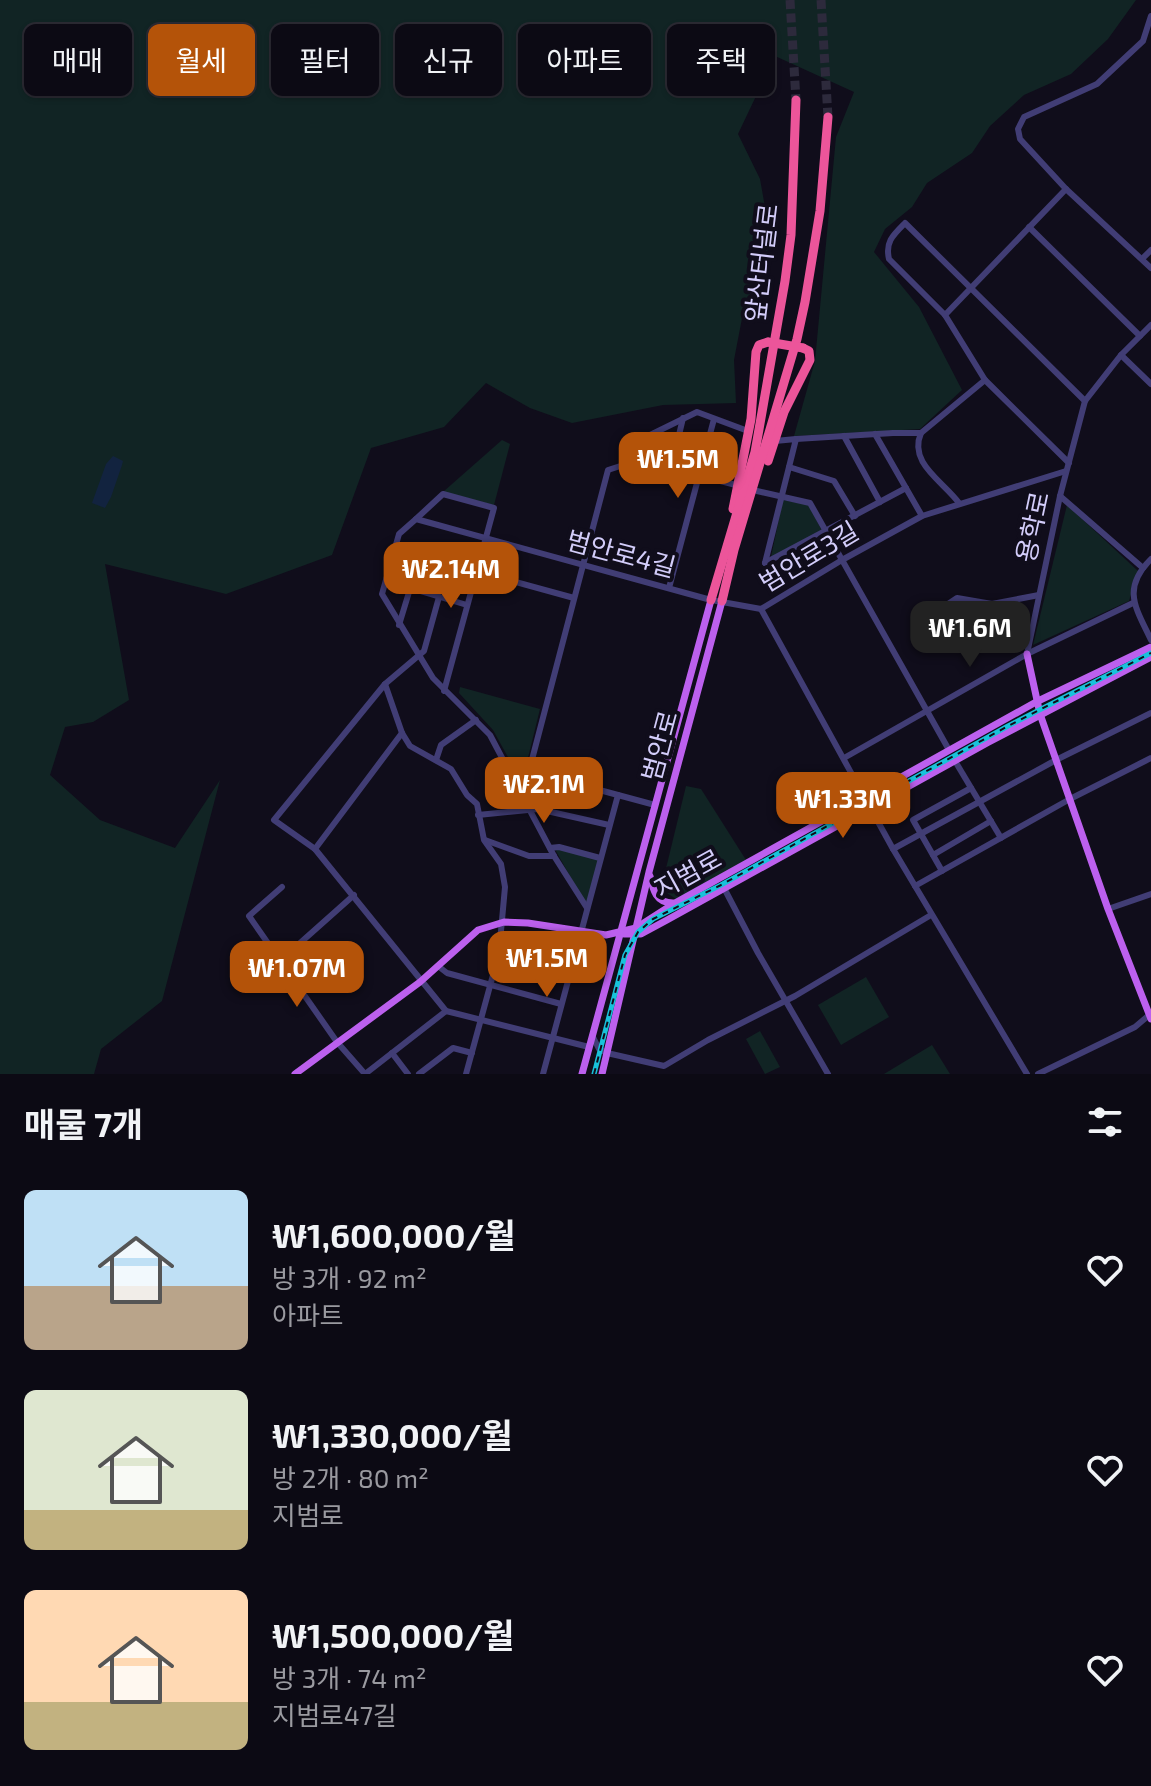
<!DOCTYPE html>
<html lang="ko">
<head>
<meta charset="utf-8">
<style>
	:root { --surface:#0c0a14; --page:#1a1822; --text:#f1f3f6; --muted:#9a9aa0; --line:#2c2b34; --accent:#b45309 }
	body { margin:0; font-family:"Exo 2","Noto Sans KR",sans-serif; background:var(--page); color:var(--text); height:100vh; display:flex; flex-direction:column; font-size:30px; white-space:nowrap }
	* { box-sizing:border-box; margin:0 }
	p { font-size:26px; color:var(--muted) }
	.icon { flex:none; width:44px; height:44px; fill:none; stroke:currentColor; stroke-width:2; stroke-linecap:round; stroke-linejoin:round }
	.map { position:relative; height:1074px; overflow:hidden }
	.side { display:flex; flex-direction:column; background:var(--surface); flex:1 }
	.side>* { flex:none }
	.hud { position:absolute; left:24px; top:24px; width:1104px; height:72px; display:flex; gap:16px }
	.price { position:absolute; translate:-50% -68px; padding:0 18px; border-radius:16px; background:var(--accent); color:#fff; font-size:26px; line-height:52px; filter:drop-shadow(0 2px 4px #0008) }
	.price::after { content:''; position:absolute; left:50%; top:48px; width:24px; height:18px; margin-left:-12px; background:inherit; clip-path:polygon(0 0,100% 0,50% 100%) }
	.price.current { background:#222; color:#fff }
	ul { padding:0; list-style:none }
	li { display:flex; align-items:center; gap:24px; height:200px; padding:0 24px }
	li span { display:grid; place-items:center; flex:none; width:224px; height:160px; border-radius:12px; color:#555 }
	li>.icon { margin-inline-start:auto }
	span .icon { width:96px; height:96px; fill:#fffc; stroke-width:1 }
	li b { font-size:34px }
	h2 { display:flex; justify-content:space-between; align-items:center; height:96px; padding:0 24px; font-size:34px }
	.chip { padding:0 28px; border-radius:12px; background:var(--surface); box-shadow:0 2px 6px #0004,0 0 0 2px var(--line); font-size:28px; line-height:72px }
	.chip.current { background:var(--accent); color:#fff }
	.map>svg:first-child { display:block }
	.green { fill:#112424 }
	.water { fill:#12233f }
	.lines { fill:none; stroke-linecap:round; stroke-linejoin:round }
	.highway-tunnel { stroke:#2d2a3c; stroke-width:9; stroke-dasharray:9 4.5; stroke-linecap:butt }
	.minor { stroke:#413d75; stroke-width:6 }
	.major { stroke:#bc60ee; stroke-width:7 }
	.highway { stroke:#ec559a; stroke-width:9 }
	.rail-casing { stroke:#18c2da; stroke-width:5 }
	.rail { stroke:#100d1b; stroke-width:2; stroke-dasharray:6; stroke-linecap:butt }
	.highway-bridge { stroke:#ec559a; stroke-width:9 }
	.labels { text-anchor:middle; stroke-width:8; stroke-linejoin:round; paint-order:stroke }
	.street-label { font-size:26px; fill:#d3cdfa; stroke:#100d1b }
</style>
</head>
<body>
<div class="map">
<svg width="1151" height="1074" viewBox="0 0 1151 1074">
	<rect width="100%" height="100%" fill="#100d1b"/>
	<g class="green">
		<polygon points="0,0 1136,0 1108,39 1071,74 1024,95 990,126 972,153 927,183 912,207 885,229 874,252 919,307 962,390 920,429 794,436 815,361 836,137 854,92 775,56 738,134 760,179 771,241 743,313 734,360 736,403 663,405 572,423 530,408 486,383 444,427 371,448 332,555 226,594 105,564 129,700 93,722 65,727 50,775 100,820 175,848 220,780 162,1001 101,1049 94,1074 0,1074"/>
		<polygon points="502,440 510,444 494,505 443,492"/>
		<polygon points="783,500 809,505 822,531 771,557"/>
		<polygon points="1067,505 1138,571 1129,601 1033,645"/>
		<polygon points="460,687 540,709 526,766 517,767 509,759 493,730 459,693"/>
		<polygon points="686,786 701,789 746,860 676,899 661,889"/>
		<polygon points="558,848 599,859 586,905 556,851"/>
		<polygon points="866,977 889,1017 841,1045 818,1005"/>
		<polygon points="760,1031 780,1067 765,1074 746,1039"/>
		<polygon points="932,1045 950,1074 884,1074"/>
	</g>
	<polygon class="water" points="113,456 123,461 122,465 111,497 105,508 92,503 106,464"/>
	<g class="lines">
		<g class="highway-tunnel">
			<polyline points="790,0 796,100"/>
			<polyline points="821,0 828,117"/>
		</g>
		<g class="minor">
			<polyline points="1151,16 1143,41 1097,84 1024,117 1018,129 1020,139 1066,189 1151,268"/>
			<polyline points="1029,227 1140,336"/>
			<polyline points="1142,259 1151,250"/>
			<polyline points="945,315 1066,189"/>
			<polyline points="1121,355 1151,384"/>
			<path d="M921,433C908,463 943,481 959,503"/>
			<polyline points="875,434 922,516"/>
			<polyline points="844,436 880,502"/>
			<polyline points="796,439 893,433 921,433 985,380"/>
			<polyline points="639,460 644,438 697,412 748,431"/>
			<path d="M1069,463L985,380L945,315L889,259C885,242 893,235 905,223L1085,401"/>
			<polyline points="789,467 834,481 855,516"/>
			<polyline points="671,469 683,418"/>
			<polyline points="757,491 810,503 949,750"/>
			<polyline points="1060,496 1143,568"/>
			<polyline points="416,519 443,494 494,508 444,691"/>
			<polyline points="395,549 574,598"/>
			<path d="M1151,559C1121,589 1136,608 1151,640"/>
			<polyline points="765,563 906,488"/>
			<polyline points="765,563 796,439 775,441"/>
			<polyline points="410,588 467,605"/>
			<polyline points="669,588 714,419"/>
			<polyline points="439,597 424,651 385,684 274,820 315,849 446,1011"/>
			<polyline points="761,609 893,849 1027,1074"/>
			<polyline points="921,622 957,598 992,604 1039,595"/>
			<polyline points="399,625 420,556"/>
			<polyline points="1027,654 1060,496 1085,401 1121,355 1151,325"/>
			<polyline points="385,684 402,733 410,746 451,769 467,795 477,804 484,840 501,864 505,887 499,953 466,1074"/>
			<polyline points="844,758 1027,654 1133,603"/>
			<polyline points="436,760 441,745 476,720"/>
			<polyline points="955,761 1001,838"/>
			<polyline points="529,771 608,470 639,460 736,485"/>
			<polyline points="529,771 655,805"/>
			<polyline points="478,815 538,809 609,825"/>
			<polyline points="485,840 529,856 554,856"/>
			<polyline points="550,848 559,847 600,858"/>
			<polyline points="315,849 402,733"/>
			<polyline points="893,849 1056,760 1151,713"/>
			<polyline points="933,855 991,821"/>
			<polyline points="942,871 913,820 971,788"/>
			<polyline points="915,886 1070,799 1151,758"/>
			<polyline points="282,887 249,916 337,1042 365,1074"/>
			<polyline points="724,888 758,953 828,1074"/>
			<polyline points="587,908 554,856 490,735 433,678 382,594 399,534 416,519 711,600 761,609 842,560 922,516 1066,471"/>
			<polyline points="1108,909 1151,894"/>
			<polyline points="499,953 569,973"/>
			<polyline points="281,960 354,895"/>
			<polyline points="438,966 447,973 561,1004"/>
			<polyline points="593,1037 599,1049 607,1053 664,1066 708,1040 795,996 931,915"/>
			<polyline points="392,1053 408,1074"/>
			<polyline points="365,1074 446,1011 589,1047"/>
			<polyline points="419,1074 453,1048 472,1053"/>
			<polyline points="543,1074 618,795"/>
			<polyline points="1038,1074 1135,1027 1148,1016"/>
		</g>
		<g class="major">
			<polyline points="1027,654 1040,714 1108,909 1151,1019"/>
			<path d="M650,876C653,890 656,903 673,903"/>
			<polyline points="624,934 641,934 667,920 987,743 1151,657"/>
			<polyline points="295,1074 420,982 478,930 504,922 528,923 606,935 636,928 675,903 1036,702 1151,647"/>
			<polyline points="582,1074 711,600"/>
			<polyline points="602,1074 649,872 722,601"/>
		</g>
		<g class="highway">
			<polyline points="768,461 784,412 810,360 809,351 803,348"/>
			<polyline points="733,509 751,419 756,352 759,345 768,342"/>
			<polyline points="711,600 755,452 785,281 791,235 796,100"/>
			<polyline points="722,601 734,550 797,339 805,302 820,211 828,117"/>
		</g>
		<g class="rail-casing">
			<polyline id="rail" points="594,1074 625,955 638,932 653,919 721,885 1008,726 1151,653"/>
		</g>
		<use href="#rail" class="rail"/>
		<polyline class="highway-bridge" points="768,342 803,348"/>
	</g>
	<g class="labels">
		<g class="street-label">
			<text transform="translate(762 263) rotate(-83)" y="9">앞산터널로</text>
			<text transform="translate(1033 527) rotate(-78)" y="9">용학로</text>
			<text transform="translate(621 554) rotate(15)" y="9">범안로4길</text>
			<text transform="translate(809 557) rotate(-31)" y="9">범안로3길</text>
			<text transform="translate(660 746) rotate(-75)" y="9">범안로</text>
			<text transform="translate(688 874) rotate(-29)" y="9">지범로</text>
		</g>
	</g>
</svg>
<b class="price" style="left:678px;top:500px">₩1.5M</b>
<b class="price" style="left:451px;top:610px">₩2.14M</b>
<b class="price current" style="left:970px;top:669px">₩1.6M</b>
<b class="price" style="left:544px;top:825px">₩2.1M</b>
<b class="price" style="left:843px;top:840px">₩1.33M</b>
<b class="price" style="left:547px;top:999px">₩1.5M</b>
<b class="price" style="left:297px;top:1009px">₩1.07M</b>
<div class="hud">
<a class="chip">매매</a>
<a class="chip current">월세</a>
<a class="chip">필터</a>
<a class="chip">신규</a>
<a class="chip">아파트</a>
<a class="chip">주택</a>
</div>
</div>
<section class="side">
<h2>매물 7개<svg class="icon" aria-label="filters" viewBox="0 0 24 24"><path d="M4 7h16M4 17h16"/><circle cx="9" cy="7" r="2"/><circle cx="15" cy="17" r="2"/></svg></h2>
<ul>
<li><span style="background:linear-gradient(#bfe0f5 60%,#b9a48a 0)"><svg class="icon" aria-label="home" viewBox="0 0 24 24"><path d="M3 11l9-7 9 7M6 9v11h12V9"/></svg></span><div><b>₩1,600,000/월</b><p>방 3개 · 92 m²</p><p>아파트</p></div><svg class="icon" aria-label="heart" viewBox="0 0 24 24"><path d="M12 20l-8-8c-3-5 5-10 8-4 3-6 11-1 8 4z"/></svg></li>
<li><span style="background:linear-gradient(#dfe7d0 75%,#c2b280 0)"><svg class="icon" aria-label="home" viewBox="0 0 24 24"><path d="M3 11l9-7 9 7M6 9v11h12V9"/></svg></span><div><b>₩1,330,000/월</b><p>방 2개 · 80 m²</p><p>지범로</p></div><svg class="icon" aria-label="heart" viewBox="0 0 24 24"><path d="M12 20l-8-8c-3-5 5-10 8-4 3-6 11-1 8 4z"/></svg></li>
<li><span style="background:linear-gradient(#ffd9b3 70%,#c2b280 0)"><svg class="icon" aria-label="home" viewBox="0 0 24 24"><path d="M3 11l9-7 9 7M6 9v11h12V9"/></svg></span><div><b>₩1,500,000/월</b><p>방 3개 · 74 m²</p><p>지범로47길</p></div><svg class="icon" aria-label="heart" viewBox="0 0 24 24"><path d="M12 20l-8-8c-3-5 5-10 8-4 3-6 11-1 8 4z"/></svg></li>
</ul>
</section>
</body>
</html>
